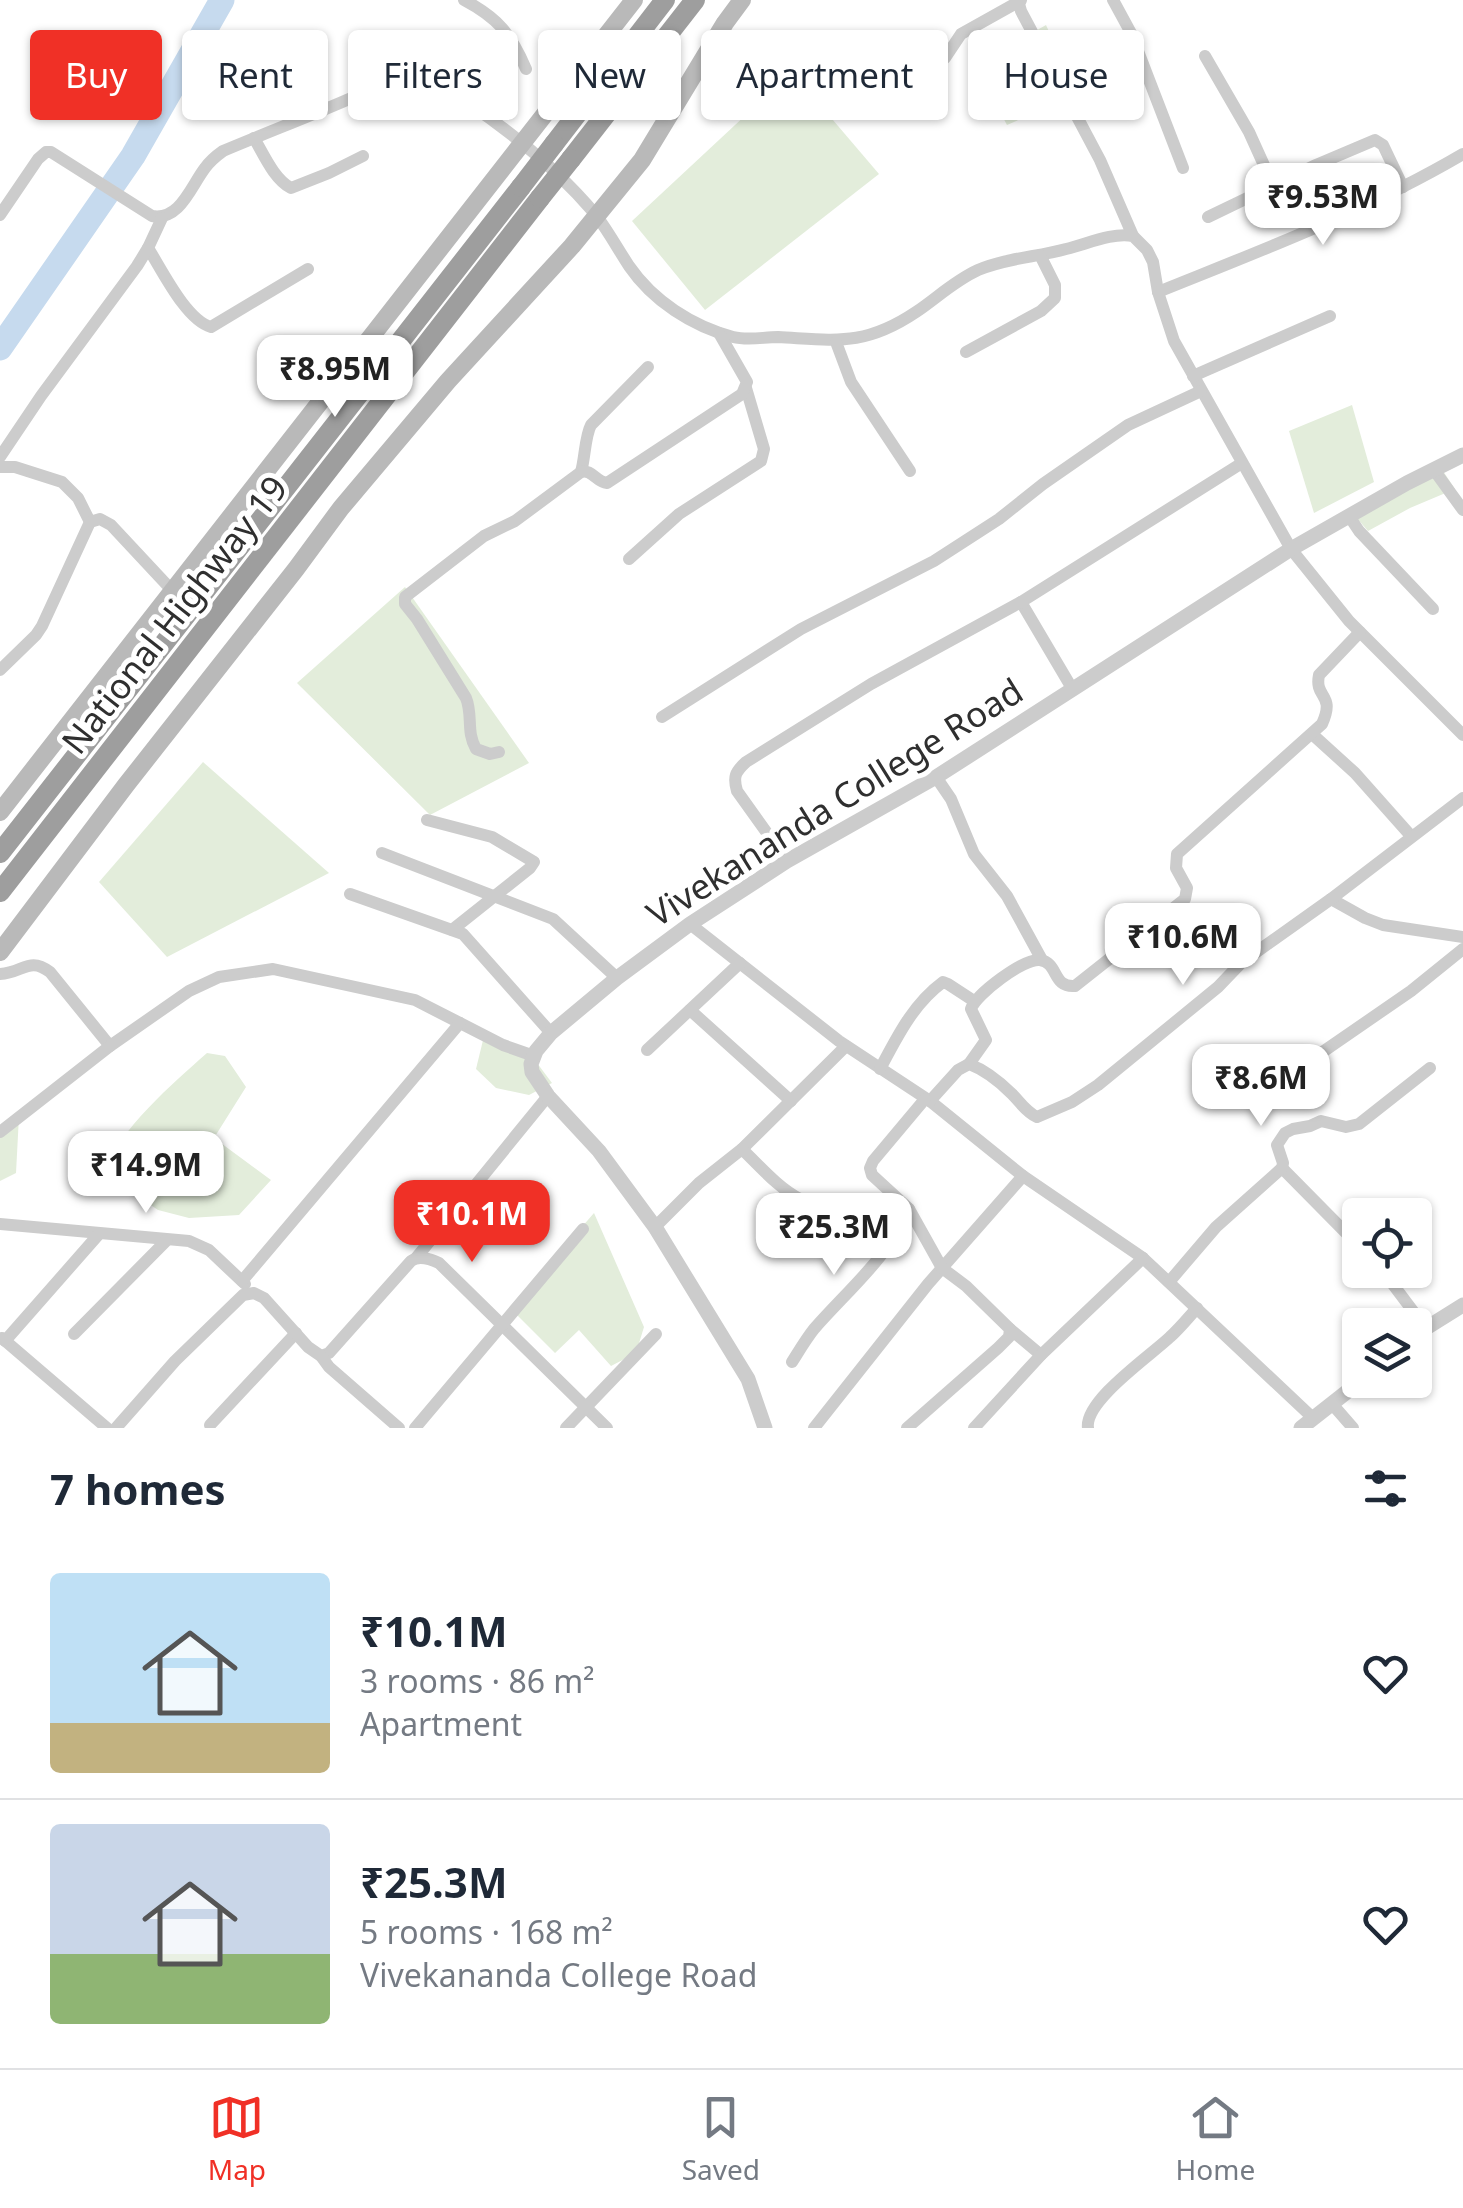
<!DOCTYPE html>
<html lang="en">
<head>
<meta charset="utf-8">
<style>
	:root { --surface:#fff; --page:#f2f2f3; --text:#1f2937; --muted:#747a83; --line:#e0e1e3; --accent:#f03026 }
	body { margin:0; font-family:"Noto Sans",sans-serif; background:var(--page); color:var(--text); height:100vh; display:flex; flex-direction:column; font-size:38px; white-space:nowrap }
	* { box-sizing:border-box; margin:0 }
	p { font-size:32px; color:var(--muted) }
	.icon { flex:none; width:55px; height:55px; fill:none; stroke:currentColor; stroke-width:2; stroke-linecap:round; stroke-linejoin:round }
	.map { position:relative; height:1428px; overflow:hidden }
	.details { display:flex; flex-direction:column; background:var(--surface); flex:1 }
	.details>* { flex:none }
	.top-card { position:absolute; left:30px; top:30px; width:1405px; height:90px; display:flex; gap:20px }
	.tools { position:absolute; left:1342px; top:1198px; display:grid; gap:20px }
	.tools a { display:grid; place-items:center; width:90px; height:90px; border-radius:10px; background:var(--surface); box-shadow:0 2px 8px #0004; font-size:50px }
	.price { position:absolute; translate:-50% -85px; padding:0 22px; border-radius:20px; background:#fff; color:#222; font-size:32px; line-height:65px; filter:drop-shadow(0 2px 5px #0008) }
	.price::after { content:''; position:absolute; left:50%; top:60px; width:30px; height:22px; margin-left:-15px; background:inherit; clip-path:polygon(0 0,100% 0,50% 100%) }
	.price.current { background:var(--accent); color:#fff }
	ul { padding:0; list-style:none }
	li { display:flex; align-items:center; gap:30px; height:250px; padding:0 50px }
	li+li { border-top:2px solid var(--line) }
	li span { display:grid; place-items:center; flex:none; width:280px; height:200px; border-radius:10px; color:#555 }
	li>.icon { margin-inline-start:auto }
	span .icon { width:120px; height:120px; fill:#fffc; stroke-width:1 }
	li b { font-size:42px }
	h2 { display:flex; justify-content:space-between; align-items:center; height:120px; padding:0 50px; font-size:42px }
	.tag { padding:0 35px; border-radius:10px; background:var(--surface); box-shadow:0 2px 8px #0004; font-size:35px; line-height:90px }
	.tag.current { background:var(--accent); color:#fff }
	.tabs { display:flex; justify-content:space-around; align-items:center; height:140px; border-top:2px solid var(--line); background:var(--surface); font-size:28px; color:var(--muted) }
	.tabs a { display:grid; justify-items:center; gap:5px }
	.tabs .current { color:var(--accent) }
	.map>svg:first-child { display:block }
	.green { fill:#e3eddb }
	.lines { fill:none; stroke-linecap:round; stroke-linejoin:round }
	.river { stroke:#c6daee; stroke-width:25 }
	.minor { stroke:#ccc; stroke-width:12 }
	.tertiary { stroke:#ccc; stroke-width:15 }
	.secondary { stroke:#b9b9b9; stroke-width:18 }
	.trunk { stroke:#9e9e9e; stroke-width:20 }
	.trunk-bridge { stroke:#9e9e9e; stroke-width:20 }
	.labels { text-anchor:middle; stroke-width:10; stroke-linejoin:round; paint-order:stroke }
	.street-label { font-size:35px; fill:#2f2f2f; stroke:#fff }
</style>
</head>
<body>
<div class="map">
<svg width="1463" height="1428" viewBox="0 0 1463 1428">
	<rect width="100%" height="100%" fill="#fff"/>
	<g class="green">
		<polygon points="1046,25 1077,94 1007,125 975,65"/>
		<polygon points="792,72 879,174 705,310 632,221"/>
		<polygon points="1352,405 1374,482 1314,513 1289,431"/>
		<polygon points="1443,471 1455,489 1410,508 1368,531 1356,517"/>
		<polygon points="405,587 529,763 430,815 297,683"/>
		<polygon points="203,762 329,873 167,957 99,882"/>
		<polygon points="485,1032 534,1059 552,1083 529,1095 496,1088 476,1069"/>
		<path d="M207,1053L225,1056L246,1087L214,1138L271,1180L239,1215L189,1218L158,1210L103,1172C122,1127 171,1085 207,1053Z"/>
		<polygon points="19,1116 16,1173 0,1181 0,1132"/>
		<polygon points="594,1213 644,1327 636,1353 611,1366 579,1330 555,1353 511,1309"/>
	</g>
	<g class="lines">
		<polyline class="river" points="0,348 133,156 222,0"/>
		<g class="minor">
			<path d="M464,0C498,18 511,34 526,69"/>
			<polyline points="1021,0 1019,4 1021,11 1100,160 1133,236"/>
			<polyline points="1113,0 1131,33 1183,168"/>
			<polyline points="1205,56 1249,132 1273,185"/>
			<polyline points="865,114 906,81 945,58 961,34 1020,1"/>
			<path d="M254,138C264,155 274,179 291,188L329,173L363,156"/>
			<path d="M0,215L38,159L46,152H51L152,216C180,221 191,186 205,168C210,161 216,156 223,151C268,132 313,115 356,96C374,88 392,73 412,73C431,74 450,91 465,101C513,133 559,171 596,215C608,231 618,249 629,266C653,301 692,326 733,337C749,341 763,337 778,337C835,340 864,347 916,312C937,298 954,281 978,270C1006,258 1037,257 1066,249C1087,244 1112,232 1133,236L1147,250L1153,262L1158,292L1174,341L1291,549L1349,621L1463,735"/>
			<polyline points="1208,217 1316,165 1375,140 1383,145 1403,187"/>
			<path d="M148,248C162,270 186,320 211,327L308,269"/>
			<path d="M1158,292C1262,250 1366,211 1463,154"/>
			<polyline points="836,342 851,382 910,471"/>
			<polyline points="966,352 1041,311 1055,298 1055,285 1040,255"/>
			<polyline points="1193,376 1330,316"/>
			<polyline points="0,457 41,396 137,266 148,248 162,218"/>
			<polyline points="0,467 15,467 62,482 78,498 90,522"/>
			<polyline points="1434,470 1463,510"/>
			<path d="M581,472C585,458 585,436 591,425L648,367"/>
			<polyline points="1349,516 1359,531 1433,609"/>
			<polyline points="629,559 679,514 761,461 764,449 746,388"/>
			<polyline points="1021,602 1073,690"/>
			<polyline points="0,670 36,635 42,626 90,522 100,519 111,525 167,585"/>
			<polyline points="662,717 801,629 934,561 999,519 1043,484 1128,425 1201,391"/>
			<polyline points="1312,734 1355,773 1411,836"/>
			<path d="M499,752L490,754L476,749C466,732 473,715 466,698L417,619L405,604V597L484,536L515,521L581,472C592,469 596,482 607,483L742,394L747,382L719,333"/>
			<polyline points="936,777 951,799 974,854 1007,896 1042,960"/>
			<polyline points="427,820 492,837 534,862 530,868 452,930"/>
			<polyline points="382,853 553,919 617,978"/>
			<path d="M787,861L737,791C733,777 735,772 746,762L871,684L1021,602L1242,463"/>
			<polyline points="350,894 463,934 551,1033"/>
			<polyline points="1331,899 1365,918 1383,925 1463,937"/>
			<polyline points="690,924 839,1041 930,1101 1023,1176 1143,1258 1313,1418"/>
			<path d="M0,974C23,973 29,956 50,972L110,1046"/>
			<polyline points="690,1010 791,1101"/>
			<polyline points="647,1050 740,963"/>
			<path d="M969,1064L986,1040L971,1009C976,994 1024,958 1040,960C1059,963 1052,988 1075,986L1185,899L1187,888L1176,868L1177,854L1322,724C1336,693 1314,699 1319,675L1360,632"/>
			<path d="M880,1069C897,1037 913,1004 943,982L948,984L974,1001"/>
			<polyline points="1279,1082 1411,991 1463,949"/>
			<path d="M930,1101L958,1070L969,1064C985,1070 1000,1082 1012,1094C1020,1102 1026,1112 1037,1117L1072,1102L1098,1085L1218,987L1241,963L1331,899L1463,798"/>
			<polyline points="0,1132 110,1046 189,991 219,977 273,969 415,1000 503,1045 534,1056"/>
			<polyline points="742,1149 846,1046"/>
			<polyline points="1282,1168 1360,1247"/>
			<polyline points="0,1224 189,1241 209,1250 245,1284"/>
			<path d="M655,1227L699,1183L742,1149C785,1192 804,1217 868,1205"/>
			<polyline points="416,1258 548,1096"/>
			<polyline points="1382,1270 1425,1327"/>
			<polyline points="242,1281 460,1023"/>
			<polyline points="1169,1282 1216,1227 1282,1168 1283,1163 1277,1145 1285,1133 1293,1129 1310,1126 1321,1121 1346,1127 1359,1124 1430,1068"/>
			<polyline points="1010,1329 1041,1355"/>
			<polyline points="74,1334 167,1240"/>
			<polyline points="2,1338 107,1428"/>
			<polyline points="5,1341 99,1234"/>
			<path d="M321,1356L329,1353L411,1261C419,1255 430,1259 439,1263L607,1428"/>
			<path d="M792,1362C799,1351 806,1339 814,1329C847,1291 889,1257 909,1209"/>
			<polyline points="1333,1405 1353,1428"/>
			<polyline points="210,1425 296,1333"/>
			<polyline points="116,1428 175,1361 243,1295 254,1293 264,1298 308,1347 321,1356 329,1367 399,1428"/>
			<polyline points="415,1428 583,1229"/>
			<polyline points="566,1428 656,1334"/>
			<polyline points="814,1428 928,1284 1023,1176"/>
			<polyline points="907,1428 998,1348 1009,1337 1010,1329 966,1286 942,1268 909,1209 872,1175 870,1168 873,1161 925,1099"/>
			<polyline points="974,1428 1041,1355 1143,1258"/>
			<path d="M1088,1428C1084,1401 1150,1356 1170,1337C1180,1328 1188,1318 1197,1308"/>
		</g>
		<g class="tertiary">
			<polyline points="1415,1335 1463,1305"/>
			<polyline points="765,1428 748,1379 655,1227 599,1151 548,1096 532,1072 531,1064 536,1051 551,1033 617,978 690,924 787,861 936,777 1291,549 1407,483 1463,455"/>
			<polyline points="1301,1428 1362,1380"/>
		</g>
		<g class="secondary">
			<polyline points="0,812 634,0"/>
			<polyline points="0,952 126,785 296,569 341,508 448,381 572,246 642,160 725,23 742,0"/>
		</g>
		<g class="trunk">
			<polyline points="554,144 665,0"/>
			<polyline points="571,159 695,0"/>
			<polyline points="0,853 521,187"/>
			<polyline points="0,892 540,198"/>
		</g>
		<g class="trunk-bridge">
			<polyline points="521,187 554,144"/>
			<polyline points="540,198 571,159"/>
		</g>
	</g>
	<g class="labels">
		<g class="street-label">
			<text transform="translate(175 615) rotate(-52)" y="12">National Highway 19</text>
			<text transform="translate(835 803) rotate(-32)" y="12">Vivekananda College Road</text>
		</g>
	</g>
</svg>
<div class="tools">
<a><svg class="icon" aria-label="locate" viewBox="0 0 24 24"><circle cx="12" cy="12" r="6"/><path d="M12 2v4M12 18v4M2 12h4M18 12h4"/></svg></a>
<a><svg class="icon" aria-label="layers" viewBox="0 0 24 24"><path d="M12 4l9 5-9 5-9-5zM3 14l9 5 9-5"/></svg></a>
</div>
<b class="price" style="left:1323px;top:248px">₹9.53M</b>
<b class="price" style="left:335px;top:420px">₹8.95M</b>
<b class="price" style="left:1183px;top:988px">₹10.6M</b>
<b class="price" style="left:1261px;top:1129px">₹8.6M</b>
<b class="price" style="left:146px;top:1216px">₹14.9M</b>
<b class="price current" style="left:472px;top:1265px">₹10.1M</b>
<b class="price" style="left:834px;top:1278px">₹25.3M</b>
<div class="top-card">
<a class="tag current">Buy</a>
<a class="tag">Rent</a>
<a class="tag">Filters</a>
<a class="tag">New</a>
<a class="tag">Apartment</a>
<a class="tag">House</a>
</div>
</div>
<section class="details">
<h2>7 homes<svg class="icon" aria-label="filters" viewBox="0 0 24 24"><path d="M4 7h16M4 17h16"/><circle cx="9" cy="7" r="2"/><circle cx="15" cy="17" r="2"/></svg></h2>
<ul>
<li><span style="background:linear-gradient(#bfe0f5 75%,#c2b280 0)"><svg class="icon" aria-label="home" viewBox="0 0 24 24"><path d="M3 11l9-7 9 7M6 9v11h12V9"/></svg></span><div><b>₹10.1M</b><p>3 rooms · 86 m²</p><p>Apartment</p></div><svg class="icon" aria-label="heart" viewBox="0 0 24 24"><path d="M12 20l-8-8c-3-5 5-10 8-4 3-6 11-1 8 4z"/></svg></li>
<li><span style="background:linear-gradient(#c9d6e8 65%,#8fb573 0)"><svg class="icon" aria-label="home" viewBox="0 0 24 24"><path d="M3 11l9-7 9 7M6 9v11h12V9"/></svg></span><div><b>₹25.3M</b><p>5 rooms · 168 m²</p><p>Vivekananda College Road</p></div><svg class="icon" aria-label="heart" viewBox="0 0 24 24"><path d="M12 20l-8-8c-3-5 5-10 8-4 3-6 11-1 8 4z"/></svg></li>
</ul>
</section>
<nav class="tabs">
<a class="current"><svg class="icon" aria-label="map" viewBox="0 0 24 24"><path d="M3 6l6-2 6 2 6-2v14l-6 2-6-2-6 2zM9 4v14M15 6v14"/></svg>Map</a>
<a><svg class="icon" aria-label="saved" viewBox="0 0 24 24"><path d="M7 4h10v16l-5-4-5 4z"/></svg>Saved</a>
<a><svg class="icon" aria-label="home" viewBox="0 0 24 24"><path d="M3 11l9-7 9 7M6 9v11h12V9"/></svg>Home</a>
</nav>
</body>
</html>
